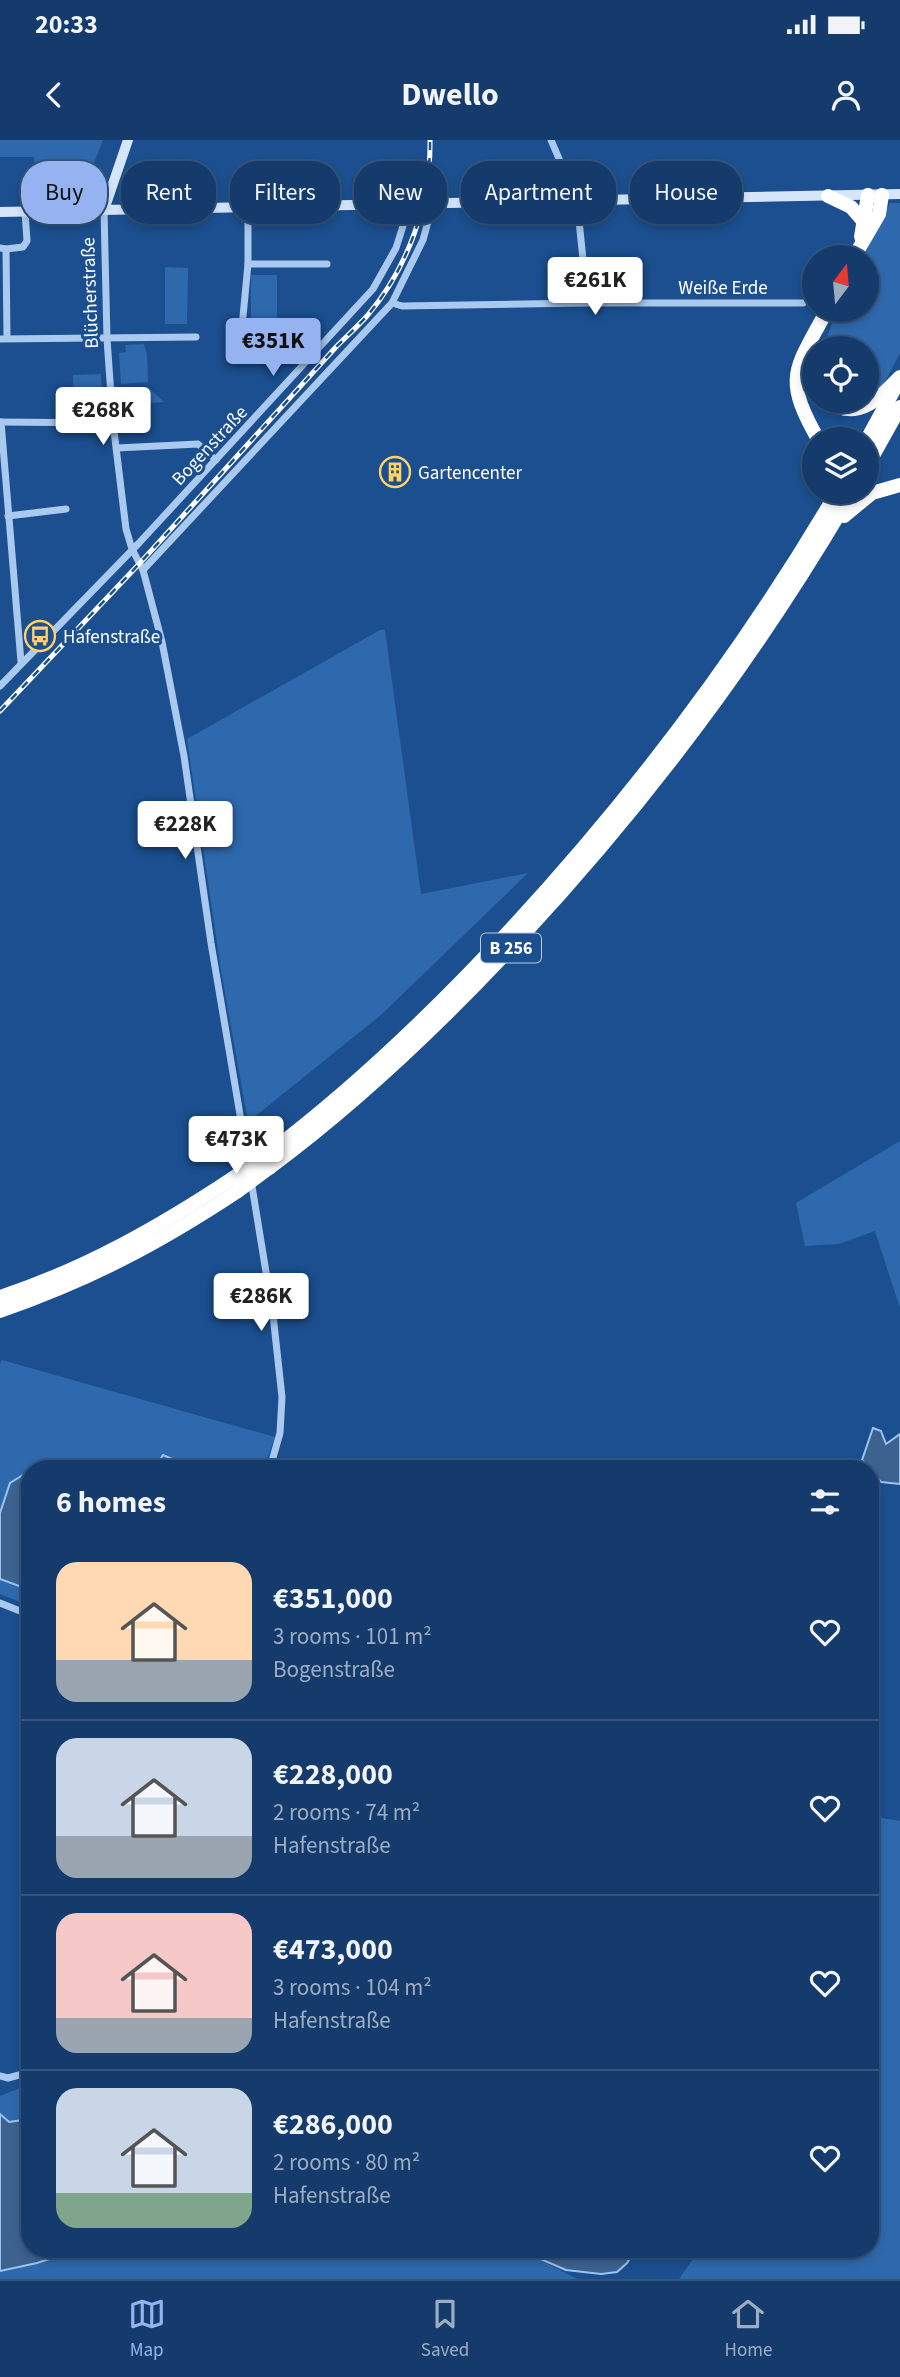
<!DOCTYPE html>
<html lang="en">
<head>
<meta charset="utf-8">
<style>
	:root { --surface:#143b6b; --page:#1d4271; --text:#f1f3f6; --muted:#9dadc1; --line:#33557e; --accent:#95b2f1 }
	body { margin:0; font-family:"Source Sans 3",sans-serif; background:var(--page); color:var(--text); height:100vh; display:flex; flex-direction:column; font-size:26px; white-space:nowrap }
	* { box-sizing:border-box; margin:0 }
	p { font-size:23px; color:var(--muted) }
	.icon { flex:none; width:38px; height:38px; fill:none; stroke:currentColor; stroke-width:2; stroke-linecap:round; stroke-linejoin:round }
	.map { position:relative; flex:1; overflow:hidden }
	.side { position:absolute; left:21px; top:1320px; width:858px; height:798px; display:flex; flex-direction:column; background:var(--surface); border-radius:28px; box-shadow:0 4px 10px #0003,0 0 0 2px var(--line) }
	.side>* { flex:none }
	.guide { position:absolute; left:21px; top:21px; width:859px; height:63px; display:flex; gap:14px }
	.needle { width:46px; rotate:16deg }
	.controls { position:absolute; left:802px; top:105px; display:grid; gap:14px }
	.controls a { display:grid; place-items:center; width:77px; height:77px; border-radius:50%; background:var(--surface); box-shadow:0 4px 10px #0003,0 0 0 2px var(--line); font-size:35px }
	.price { position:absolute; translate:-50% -60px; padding:0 16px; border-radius:7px; background:#fff; color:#222; font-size:23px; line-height:46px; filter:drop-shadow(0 2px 4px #0008) }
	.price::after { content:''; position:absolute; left:50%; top:42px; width:21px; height:16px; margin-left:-10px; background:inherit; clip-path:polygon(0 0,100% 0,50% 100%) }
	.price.selected { background:var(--accent); color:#111 }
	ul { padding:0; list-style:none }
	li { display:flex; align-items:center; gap:21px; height:175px; padding:0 35px }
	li+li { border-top:2px solid var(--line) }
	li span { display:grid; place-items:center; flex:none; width:196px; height:140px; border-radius:21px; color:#555 }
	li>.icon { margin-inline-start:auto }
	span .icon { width:84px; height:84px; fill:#fffc; stroke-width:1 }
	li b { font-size:30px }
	h2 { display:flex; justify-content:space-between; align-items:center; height:84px; padding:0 35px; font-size:30px }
	.tag { padding:0 24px; border-radius:28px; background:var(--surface); box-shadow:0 4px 10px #0003,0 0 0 2px var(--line); font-size:24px; line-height:63px }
	.tag.selected { background:var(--accent); color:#111 }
	.status { display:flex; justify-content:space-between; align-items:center; height:49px; padding:0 35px; background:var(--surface); direction:ltr }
	.status svg { height:19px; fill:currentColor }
	header { display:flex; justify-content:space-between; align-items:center; height:91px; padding:0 35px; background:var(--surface); font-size:32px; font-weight:700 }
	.dock { display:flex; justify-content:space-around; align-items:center; height:98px; border-top:2px solid var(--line); background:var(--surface); font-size:19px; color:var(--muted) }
	.dock a { display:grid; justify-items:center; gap:4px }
	.dock .selected { color:var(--accent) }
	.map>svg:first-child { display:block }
	.green { fill:#2e69ad }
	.water { fill:#3c6290; stroke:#9cc4f0; stroke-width:2 }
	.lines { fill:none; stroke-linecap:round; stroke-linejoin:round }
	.street { stroke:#a9c9ee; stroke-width:7 }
	.secondary { stroke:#d6e6fa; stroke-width:10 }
	.highway { stroke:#fff; stroke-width:14 }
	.rail-casing { stroke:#fff; stroke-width:5 }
	.rail { stroke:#1b4f8f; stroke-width:2.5; stroke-dasharray:8; stroke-linecap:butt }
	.highway-bridge { stroke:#fff; stroke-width:14 }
	.labels { text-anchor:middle; stroke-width:6; stroke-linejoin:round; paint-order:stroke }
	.shield { fill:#1b4f8f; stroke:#bbcadd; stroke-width:2 }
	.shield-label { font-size:18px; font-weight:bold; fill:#fff }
	.street-label { font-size:19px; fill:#fff; stroke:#1b4f8f }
	.poi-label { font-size:19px; fill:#fff; stroke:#1b4f8f; text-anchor:start }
</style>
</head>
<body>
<div class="status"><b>20:33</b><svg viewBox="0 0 49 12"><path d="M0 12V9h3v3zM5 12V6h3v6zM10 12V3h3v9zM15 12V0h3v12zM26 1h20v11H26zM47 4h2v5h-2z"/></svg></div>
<header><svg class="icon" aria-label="back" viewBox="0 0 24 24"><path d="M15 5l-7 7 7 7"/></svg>Dwello<svg class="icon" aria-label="person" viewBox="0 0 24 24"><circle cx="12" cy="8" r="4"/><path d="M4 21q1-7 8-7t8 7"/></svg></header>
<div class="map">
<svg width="900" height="2139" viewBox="0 0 900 2139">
	<rect width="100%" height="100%" fill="#1b4f8f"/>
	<g class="green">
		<polygon points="0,0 103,0 87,41 59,44 51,31 35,30 34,17 0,17"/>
		<polygon points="890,63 900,63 900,213 886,240 872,256 866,258 866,208 823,208 837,170 866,170 866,117 863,117"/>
		<polygon points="165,127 188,128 187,184 165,184"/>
		<rect x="251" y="135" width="26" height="45"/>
		<polygon points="144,204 147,215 148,242 121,244 119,213 126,212 125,205"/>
		<polygon points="101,234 103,276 74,277 73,235"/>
		<polygon points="148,247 164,262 124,265 122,249"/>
		<polygon points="380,490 385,490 421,754 528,733 381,875 248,982 221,830 187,599"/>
		<polygon points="900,1001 900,1168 875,1091 839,1104 805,1106 796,1063"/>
		<polygon points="2,1220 275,1297 264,1328 192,1328 163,1315 155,1328 30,1328 30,1337 23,1335 10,1343 0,1373 0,1224"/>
		<polygon points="30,1347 30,1379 21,1377 23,1357"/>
		<polygon points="0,1439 30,1450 30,1466 0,1454"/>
		<polygon points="870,1676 900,1681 900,2139 679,2139 700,2109 870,2109"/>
		<polygon points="30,1944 30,1979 9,1982 0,1974 0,1956"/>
		<polygon points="79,2109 441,2109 459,2115 529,2114 577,2139 0,2139 0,2131 37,2123"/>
	</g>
	<g class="water">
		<polygon points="873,1288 881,1291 886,1304 900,1294 900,1344 881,1342 862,1320"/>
		<polygon points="163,1315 192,1328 155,1328"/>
		<polygon points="23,1335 30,1337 30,1347 23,1357 21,1377 30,1379 30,1450 0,1439 0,1373 10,1343"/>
		<polygon points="0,1974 9,1982 30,1979 30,2109 79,2109 37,2123 0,2131"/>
		<polygon points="441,2109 636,2109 627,2123 617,2132 601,2134 566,2130 529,2114 459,2115"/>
	</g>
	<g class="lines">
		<g class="street">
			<polyline points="551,0 577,61 585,139"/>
			<polyline points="104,70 107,199 113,283 126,389 132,409 143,430 162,502 184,616 211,803 249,1028"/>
			<polyline points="0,108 6,109 7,198"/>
			<polyline points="6,109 23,107 27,101 25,71"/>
			<polyline points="248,124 327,124"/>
			<polyline points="392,163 402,166 586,163 803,163"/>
			<polyline points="242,187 248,124 248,68"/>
			<polyline points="0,199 196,197"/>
			<polyline points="0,282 113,283"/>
			<polyline points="1,282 21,522"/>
			<polyline points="117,308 198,304 216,320"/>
			<polyline points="8,376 66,369"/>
			<polyline points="143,430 392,163 423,100 433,63"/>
			<polyline points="0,546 139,403 373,149 396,108 410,64"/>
			<polyline points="251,1040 273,1175 282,1257 280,1293 270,1328"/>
			<polyline points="0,1463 30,1475"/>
			<polyline points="0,1936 8,1938 30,1932"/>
		</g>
		<g class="secondary">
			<polyline points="104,70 128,0"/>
			<polyline points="0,72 900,54"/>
		</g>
		<g class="highway">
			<polyline points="828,56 851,67 864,82"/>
			<polyline points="861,97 868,55"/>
			<polyline points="854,117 879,74 882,55"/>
			<polyline points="812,206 809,227 814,246"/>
			<path d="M826,261C859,282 878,259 900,237"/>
			<path d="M818,299C782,236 796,229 827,170"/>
			<polyline points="866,301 894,250"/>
			<polyline points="866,328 900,267"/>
			<polyline points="844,376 872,353 900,345"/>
			<path d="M266,1015C355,948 436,870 511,789C635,655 745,509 837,352"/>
			<path d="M269,1028C361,960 444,880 522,796C648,660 759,512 852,352"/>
			<path d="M0,1157C85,1129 159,1087 233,1038"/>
			<path d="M0,1171C91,1139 158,1104 238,1051"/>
		</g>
		<g class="rail-casing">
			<path id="rail" d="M0,571L140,423L336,207C346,197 357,187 367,176C408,128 431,63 430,0"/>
		</g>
		<use href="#rail" class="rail"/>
		<g class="highway-bridge">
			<polyline points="233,1038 266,1015"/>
			<polyline points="238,1051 269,1028"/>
		</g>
	</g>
	<defs>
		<g id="building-ring" transform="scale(1.575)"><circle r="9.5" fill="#1b4f8f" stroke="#ffd166" stroke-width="1.5"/><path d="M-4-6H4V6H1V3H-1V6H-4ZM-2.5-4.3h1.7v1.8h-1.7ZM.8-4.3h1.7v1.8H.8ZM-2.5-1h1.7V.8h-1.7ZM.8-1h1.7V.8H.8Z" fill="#ffd166"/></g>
		<g id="bus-ring" transform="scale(1.575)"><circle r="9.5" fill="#1b4f8f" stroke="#ffd166" stroke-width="1.5"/><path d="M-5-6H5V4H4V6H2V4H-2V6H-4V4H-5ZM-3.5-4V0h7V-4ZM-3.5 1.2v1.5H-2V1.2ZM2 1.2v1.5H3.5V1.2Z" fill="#ffd166"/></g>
	</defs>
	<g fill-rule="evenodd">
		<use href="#building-ring" x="395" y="332"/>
		<use href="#bus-ring" x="40" y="496"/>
	</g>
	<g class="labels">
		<rect class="shield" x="481" y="793.5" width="60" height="29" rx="5"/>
		<g class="shield-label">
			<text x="511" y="814">B 256</text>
		</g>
		<g class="street-label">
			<text x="723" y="154">Weiße Erde</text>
			<text transform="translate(89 153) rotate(-92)" y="7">Blücherstraße</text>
			<text transform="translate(209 305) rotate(-47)" y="7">Bogenstraße</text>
		</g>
		<g class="poi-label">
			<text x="418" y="339">Gartencenter</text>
			<text x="63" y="503">Hafenstraße</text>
		</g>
	</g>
</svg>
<div class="controls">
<a><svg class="needle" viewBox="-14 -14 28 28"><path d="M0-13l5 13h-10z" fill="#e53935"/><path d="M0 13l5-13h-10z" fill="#9dadc1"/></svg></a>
<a><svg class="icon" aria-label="locate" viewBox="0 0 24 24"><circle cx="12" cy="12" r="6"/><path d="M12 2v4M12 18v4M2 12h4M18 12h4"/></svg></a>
<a><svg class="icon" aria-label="layers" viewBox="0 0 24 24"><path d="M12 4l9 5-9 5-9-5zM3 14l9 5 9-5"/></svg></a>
</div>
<b class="price" style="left:595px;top:177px">€261K</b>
<b class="price selected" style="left:273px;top:238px">€351K</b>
<b class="price" style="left:103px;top:307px">€268K</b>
<b class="price" style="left:185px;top:721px">€228K</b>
<b class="price" style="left:236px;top:1036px">€473K</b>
<b class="price" style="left:261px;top:1193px">€286K</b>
<div class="guide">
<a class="tag selected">Buy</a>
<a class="tag">Rent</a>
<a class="tag">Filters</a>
<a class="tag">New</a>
<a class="tag">Apartment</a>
<a class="tag">House</a>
</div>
<section class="side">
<h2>6 homes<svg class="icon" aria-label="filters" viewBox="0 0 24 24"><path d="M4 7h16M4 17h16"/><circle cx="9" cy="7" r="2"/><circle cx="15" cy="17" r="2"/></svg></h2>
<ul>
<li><span style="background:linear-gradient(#ffd9b3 70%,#9aa5b1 0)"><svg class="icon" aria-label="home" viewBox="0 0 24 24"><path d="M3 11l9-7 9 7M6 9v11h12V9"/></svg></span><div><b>€351,000</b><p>3 rooms · 101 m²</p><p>Bogenstraße</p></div><svg class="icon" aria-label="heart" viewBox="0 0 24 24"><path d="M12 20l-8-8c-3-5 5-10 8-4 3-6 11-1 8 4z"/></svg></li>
<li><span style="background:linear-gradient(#c9d6e8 70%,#9aa5b1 0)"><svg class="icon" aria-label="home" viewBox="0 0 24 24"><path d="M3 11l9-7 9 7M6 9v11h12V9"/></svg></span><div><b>€228,000</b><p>2 rooms · 74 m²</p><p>Hafenstraße</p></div><svg class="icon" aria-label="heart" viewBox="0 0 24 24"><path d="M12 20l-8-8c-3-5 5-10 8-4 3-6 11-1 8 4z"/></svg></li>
<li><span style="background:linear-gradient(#f6c9c9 75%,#9aa5b1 0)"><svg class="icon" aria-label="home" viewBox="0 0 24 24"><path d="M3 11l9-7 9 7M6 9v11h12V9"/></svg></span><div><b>€473,000</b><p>3 rooms · 104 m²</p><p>Hafenstraße</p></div><svg class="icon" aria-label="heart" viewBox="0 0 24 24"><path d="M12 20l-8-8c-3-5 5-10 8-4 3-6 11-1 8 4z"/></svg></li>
<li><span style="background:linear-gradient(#c9d6e8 75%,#7fa58c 0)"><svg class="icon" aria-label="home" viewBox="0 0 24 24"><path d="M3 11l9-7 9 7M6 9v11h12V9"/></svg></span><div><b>€286,000</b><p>2 rooms · 80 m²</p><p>Hafenstraße</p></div><svg class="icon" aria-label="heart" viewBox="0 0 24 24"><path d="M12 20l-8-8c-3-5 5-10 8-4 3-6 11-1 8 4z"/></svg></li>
</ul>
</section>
</div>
<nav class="dock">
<a class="selected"><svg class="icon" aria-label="map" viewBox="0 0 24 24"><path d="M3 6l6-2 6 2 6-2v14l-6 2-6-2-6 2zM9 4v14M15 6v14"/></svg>Map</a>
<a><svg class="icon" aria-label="saved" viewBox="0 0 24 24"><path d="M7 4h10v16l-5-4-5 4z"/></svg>Saved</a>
<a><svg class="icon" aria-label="home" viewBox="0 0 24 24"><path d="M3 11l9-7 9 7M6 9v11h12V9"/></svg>Home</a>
</nav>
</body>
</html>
